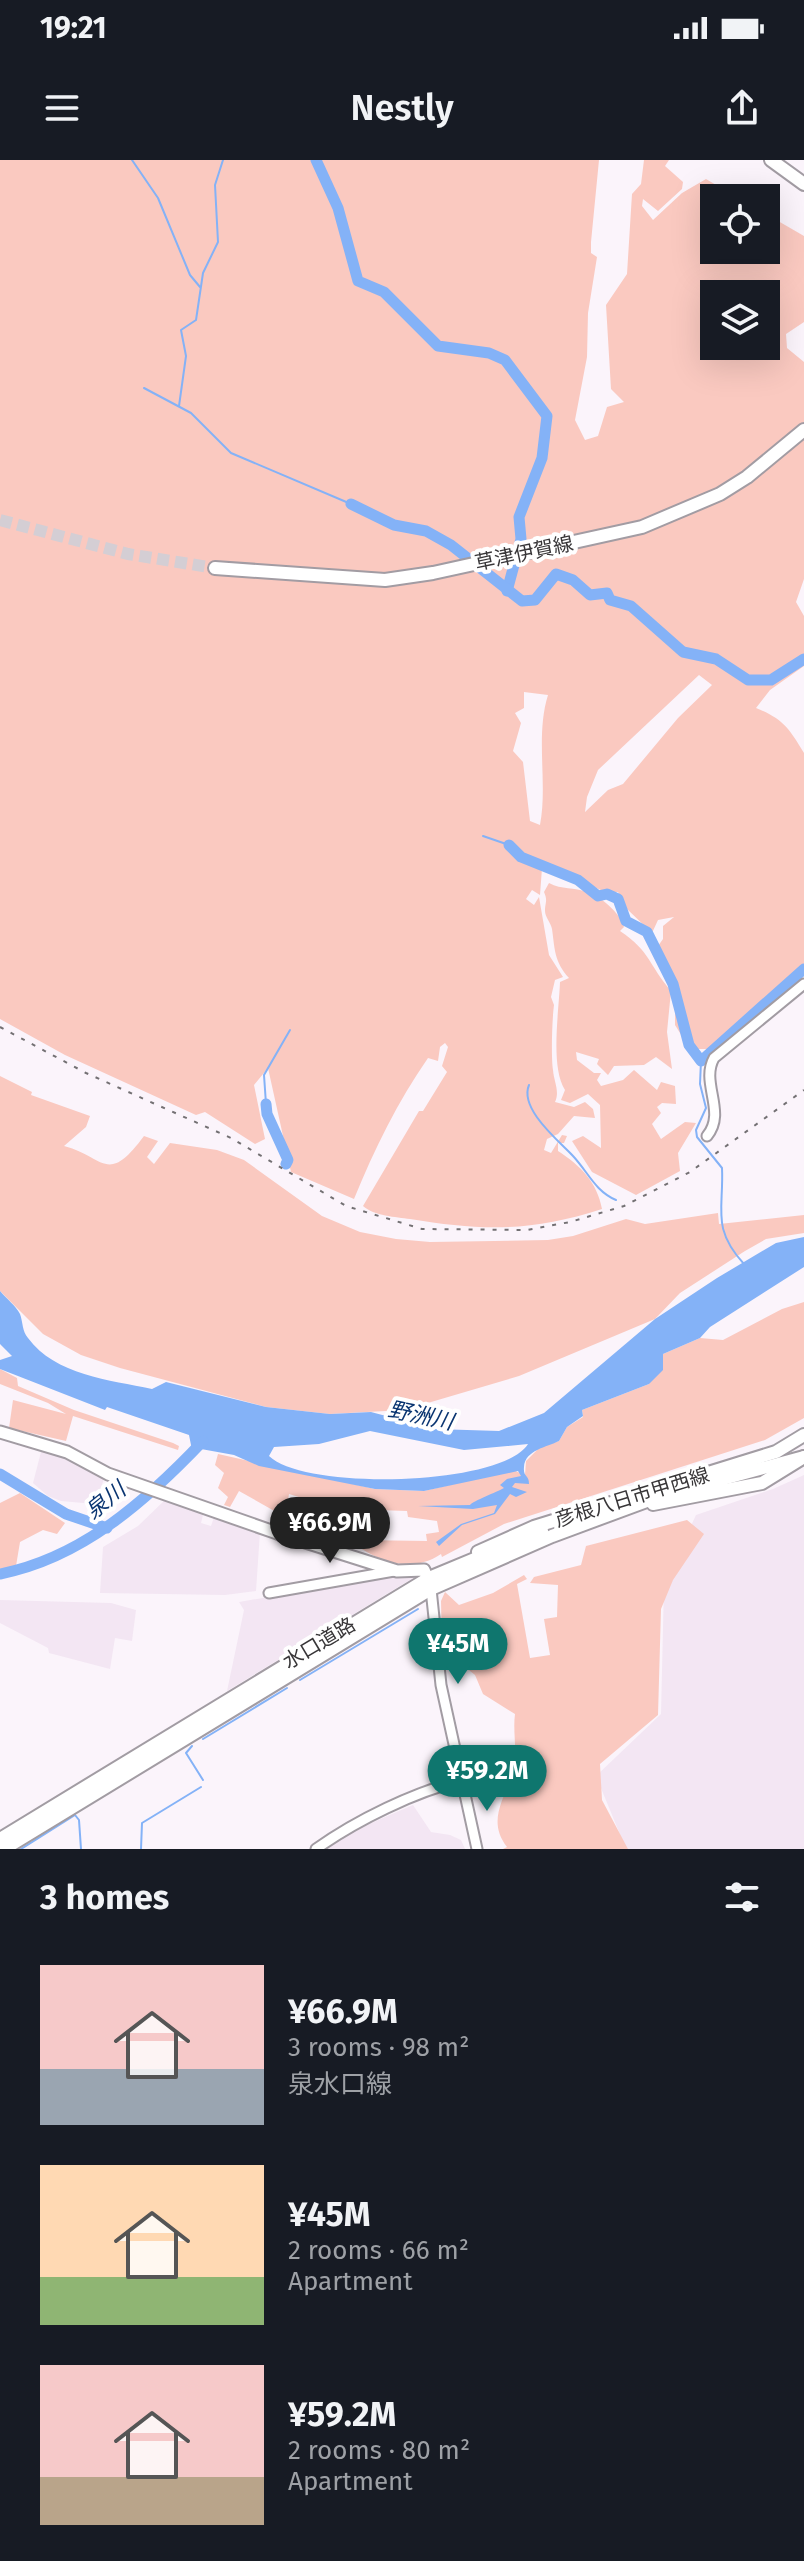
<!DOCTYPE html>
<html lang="en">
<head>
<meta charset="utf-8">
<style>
	:root { --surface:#171b24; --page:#242831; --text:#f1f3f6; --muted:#9ea1a6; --accent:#0f766e }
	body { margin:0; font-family:"Fira Sans","Noto Sans JP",sans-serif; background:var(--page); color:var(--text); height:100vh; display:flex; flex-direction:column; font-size:30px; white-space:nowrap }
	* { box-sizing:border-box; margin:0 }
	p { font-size:26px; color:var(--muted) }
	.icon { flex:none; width:44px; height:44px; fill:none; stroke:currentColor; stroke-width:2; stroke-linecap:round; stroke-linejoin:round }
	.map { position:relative; height:1689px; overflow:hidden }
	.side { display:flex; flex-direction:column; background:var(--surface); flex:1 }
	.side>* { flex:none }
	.tools { position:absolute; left:700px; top:24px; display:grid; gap:16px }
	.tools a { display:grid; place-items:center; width:80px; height:80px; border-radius:0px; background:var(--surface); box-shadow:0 8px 32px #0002; font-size:40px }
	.price { position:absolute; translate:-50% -68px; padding:0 18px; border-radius:28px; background:var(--accent); color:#fff; font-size:26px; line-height:52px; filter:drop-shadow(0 2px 4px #0008) }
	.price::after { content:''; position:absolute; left:50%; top:48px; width:24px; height:18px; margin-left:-12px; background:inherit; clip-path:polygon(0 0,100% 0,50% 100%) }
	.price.current { background:#222; color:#fff }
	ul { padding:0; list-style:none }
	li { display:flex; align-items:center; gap:24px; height:200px; padding:0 40px }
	li span { display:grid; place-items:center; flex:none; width:224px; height:160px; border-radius:0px; color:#555 }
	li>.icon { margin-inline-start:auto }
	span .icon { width:96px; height:96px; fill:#fffc; stroke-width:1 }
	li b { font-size:34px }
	h2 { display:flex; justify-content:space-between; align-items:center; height:96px; padding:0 40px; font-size:34px }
	.status { display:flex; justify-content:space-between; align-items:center; height:56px; padding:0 40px; background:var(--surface); direction:ltr }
	.status svg { height:22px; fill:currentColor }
	header { display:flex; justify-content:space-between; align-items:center; height:104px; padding:0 40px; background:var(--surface); font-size:36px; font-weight:600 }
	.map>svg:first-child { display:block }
	.built { fill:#f3e6f3 }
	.green { fill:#fac9c0; fill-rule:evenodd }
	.water { fill:#84b2f7; fill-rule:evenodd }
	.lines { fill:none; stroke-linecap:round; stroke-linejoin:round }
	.stream { stroke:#84b2f7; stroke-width:2 }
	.river { stroke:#84b2f7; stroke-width:11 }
	.primary-tunnel { stroke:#d4ced4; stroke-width:12; stroke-dasharray:12 6; stroke-linecap:butt }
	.tertiary-casing { stroke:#a29ca3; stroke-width:13 }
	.secondary-casing { stroke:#a29ca3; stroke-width:15 }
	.primary-casing { stroke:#a29ca3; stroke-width:16 }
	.trunk-casing { stroke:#a29ca3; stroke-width:16 }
	.tertiary { stroke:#fff; stroke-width:9 }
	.secondary { stroke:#fff; stroke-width:11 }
	.primary { stroke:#fff; stroke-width:12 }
	.trunk { stroke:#fff; stroke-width:12 }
	.rail { stroke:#737073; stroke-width:2; stroke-dasharray:4 8; stroke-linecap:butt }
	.labels { text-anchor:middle; stroke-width:8; stroke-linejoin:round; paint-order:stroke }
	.street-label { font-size:20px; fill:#383638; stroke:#fff }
	.water-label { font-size:22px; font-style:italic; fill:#0a3571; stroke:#fff }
</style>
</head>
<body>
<div class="status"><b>19:21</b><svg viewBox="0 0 49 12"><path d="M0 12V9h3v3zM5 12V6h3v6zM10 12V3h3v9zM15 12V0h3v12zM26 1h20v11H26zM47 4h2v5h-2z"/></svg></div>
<header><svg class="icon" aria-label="menu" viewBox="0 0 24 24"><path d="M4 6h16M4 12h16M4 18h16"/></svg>Nestly<svg class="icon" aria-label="share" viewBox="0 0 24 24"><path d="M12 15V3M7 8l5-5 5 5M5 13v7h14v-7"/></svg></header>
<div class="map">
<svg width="804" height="1689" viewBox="0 0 804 1689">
	<rect width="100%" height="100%" fill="#fbf4fb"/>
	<g class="built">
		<polygon points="42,1288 105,1317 94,1344 61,1341 48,1336 33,1323"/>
		<polygon points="804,1315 804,1689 626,1689 596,1616 661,1554 664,1424 696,1355 773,1329"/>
		<polygon points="167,1338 204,1351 201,1363 211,1366 215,1354 260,1372 256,1431 225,1435 100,1433 103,1387 138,1366"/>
		<polygon points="410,1413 413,1418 227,1531 244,1450 239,1442"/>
		<polygon points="0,1440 111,1443 136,1450 132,1481 115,1478 110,1509 49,1493 48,1488 0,1463"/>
		<polygon points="413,1645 431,1672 450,1675 461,1680 465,1689 324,1689 348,1673"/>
	</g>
	<g class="green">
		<path d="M0,0H599L591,82V93L597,97L588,153L587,197L575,260L585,280L598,276L607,247L624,242L611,229L606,145L627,114L632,34L641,24L644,0H669L665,6L683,22L682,29L658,51L643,39L642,46L653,60L682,33L706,19L738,38H714V90H766V54L804,76V162L786,174L787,188L804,202V419L796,442L804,456V506L770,530L756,548C783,559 789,568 804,593V807L709,889H690L675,865V834L653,793L663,779V766L674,757L658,760L652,773L627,749L618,732H605L547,705L542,708L540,735L532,730L526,739L534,745L539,737L549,795L563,817L555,820L551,837L554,845C552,860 551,897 553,910C554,922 560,931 555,942L574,947L585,942L593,949L595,958L574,956L558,974L547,979L544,990L551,993L562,975L567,976L564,983H558V991C581,1006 597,1022 602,1049C531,1072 482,1071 410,1059C396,1057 374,1056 363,1046L419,951H423L447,912L442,906L448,887L445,883L440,887L438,901L428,898C398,941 374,990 354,1039L291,1012L268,908L254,925L265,979L255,984L205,952L196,955L65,895L0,859ZM714,134H766V186H714ZM699,515L712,525L678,558L623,624L608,630L585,652L587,637L598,610ZM524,532L548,535C535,577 548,623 540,665L530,661L523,602L513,591L521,563L515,553L524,548Z"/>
		<path d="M549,723C562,730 574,727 587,732C601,736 621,754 624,767L620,771C651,792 648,804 671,831L667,872L672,909L656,897L644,905L614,906L608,915L597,904L599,899L576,892L577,900L594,913H601L597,920L601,926L623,920L634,910L657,930L661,922L675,926L676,944L662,943L657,947L661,953L652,964L661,979L685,962L696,963L678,993L680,1011L636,1035L592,1012L572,981L583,976L601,988L600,945L588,934L570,943L561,940L565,930C550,907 559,851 560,822L569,818C554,801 555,790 552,769C551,763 545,757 545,751C545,742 548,741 544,732Z"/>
		<path d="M0,916L32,932L31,935L90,956L86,967L64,986C105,997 107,1026 144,976L158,981L147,997L154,1004L170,983L217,990L244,1000L322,1056L360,1072L396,1079L430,1082L548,1080L573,1076L626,1059L645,1064L718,1053L719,1064L804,1055V1073L766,1079L745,1091L680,1133L655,1159L519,1216L404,1250L330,1254L266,1247L120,1208L81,1195L43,1174L0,1131Z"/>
		<path d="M804,1142V1258L765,1280L504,1364L442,1397L441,1394C413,1413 381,1403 356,1385L357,1380L427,1381L426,1374L439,1372L437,1361L408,1357L407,1351L348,1349L334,1384L319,1380L313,1372L315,1369L328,1371L337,1357L335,1348L289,1334L285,1357L239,1331L230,1347L224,1345L228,1337L218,1328L224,1313L215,1305L218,1294L375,1329L424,1331L513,1310L525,1315L526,1301L540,1287L559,1281L567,1267L583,1257L582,1250L649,1224L663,1194L700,1178L723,1180L782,1149Z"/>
		<polygon points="0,1209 17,1218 18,1226 74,1250 173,1283 179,1286 178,1290 73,1256 66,1281 9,1268 13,1240 66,1254 48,1243 0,1224"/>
		<polygon points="20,1333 65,1363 57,1374 43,1370 20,1382 16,1406 0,1409 0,1343"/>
		<path d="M687,1360L704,1374L673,1420L661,1449L658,1555L600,1604L602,1640L628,1689H503L507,1687C483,1656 512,1632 515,1599C516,1584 513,1569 515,1554L483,1534L475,1515L442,1488L441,1441L445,1432L459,1445L493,1433L524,1415L527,1419L517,1424L530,1498L550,1495L544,1459L557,1457L558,1425L530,1423L534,1417L581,1405L586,1386Z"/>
	</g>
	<path class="water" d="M804,1077V1107L710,1167L700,1178L663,1194V1210L649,1224L582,1250L583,1256L567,1267L559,1281C547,1287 525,1290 524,1307C523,1318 529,1314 529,1324L515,1323L512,1327L527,1332L516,1337L510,1334L495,1354L462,1365L439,1386L436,1382L461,1364L494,1353L497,1345L473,1349L418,1346L470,1345C473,1341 497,1332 504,1328L500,1325L507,1319L521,1316L518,1311L424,1331L375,1329L259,1306L234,1295L201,1289L198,1293L192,1290L189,1275L107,1247L105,1250L0,1209V1200L12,1196L0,1184V1131C6,1138 16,1146 20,1154C23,1162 22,1171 28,1178C55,1215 110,1220 152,1229L166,1222L266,1247L330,1254L371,1252L435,1269L499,1271L544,1253L655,1159L717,1118L776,1083ZM370,1271L464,1290L528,1284C502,1326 305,1331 269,1296L274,1287L319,1284Z"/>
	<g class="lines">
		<g class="stream">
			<polyline points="132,0 158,38 190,115 200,127"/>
			<polyline points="144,228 191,253 231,293 351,344"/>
			<polyline points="179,246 186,196 181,170 196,160 203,113 218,82 215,25 223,0"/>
			<polyline points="483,676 509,685"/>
			<path d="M701,901L700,924L706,948L696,970L697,977L722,1008C724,1049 711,1068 744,1104"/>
			<path d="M529,925C519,949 559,981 573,996C588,1012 595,1031 616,1040"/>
			<polyline points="266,944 264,915 290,870"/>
			<polyline points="300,1520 418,1449"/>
			<polyline points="203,1579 287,1528"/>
			<polyline points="192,1586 186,1593 203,1620"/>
			<polyline points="21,1689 75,1655 79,1660 81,1689"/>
			<polyline points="141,1689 142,1663 201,1627"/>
		</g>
		<g class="river">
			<polyline points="316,0 338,48 358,121 384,132 438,186 489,193 505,200 547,256 542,298 519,357 521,379 507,431"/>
			<polyline points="351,344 394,365 426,371 451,385 522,441 535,440 556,414 573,420 590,435 607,433 610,440 631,446 683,492 716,499 748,520 771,520 804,499"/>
			<polyline points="509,685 521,697 578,720 598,736 607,734 618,739 626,761 647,772 673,824 689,885 701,901 804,809"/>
			<polyline points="266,944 267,954 288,1000 286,1004"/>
			<polyline points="0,1314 66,1354 107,1368"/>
			<path d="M0,1414C82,1398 147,1340 203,1281"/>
		</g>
		<polyline class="primary-tunnel" points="0,360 128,394 215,408"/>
		<g class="tertiary-casing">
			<g id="tertiary">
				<path d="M707,976C727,952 700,923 714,898L804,824"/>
				<polyline points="431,1429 441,1525 477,1689"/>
				<polyline points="269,1433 394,1411"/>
				<path d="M316,1689C357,1660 414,1632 463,1620"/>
			</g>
		</g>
		<g class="secondary-casing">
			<polyline id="secondary" points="0,1272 67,1292 108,1314 277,1373 397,1411 424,1410 430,1424"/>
		</g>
		<g class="primary-casing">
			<g id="primary">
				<polyline points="771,0 804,24"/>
				<polyline points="215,408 385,420 433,413 642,367 720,334 747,317 804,270"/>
				<polyline points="653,1344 762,1323 804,1297"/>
				<polyline points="478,1392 534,1367 776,1292 804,1275"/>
			</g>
		</g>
		<g class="trunk-casing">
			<g id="trunk">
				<polyline points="0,1679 429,1418 542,1371"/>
				<polyline points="4,1689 431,1429 552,1376 660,1336 804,1297"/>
			</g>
		</g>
		<use href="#tertiary" class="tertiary"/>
		<use href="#secondary" class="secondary"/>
		<use href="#primary" class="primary"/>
		<use href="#trunk" class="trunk"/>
		<polyline class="rail" points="0,867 86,913 231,978 346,1046 422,1069 527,1070 570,1062 624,1046 690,1012 804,930"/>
	</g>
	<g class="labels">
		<g class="street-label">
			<text transform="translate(524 393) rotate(-12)" y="7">草津伊賀線</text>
			<text transform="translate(632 1337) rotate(-17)" y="7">彦根八日市甲西線</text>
			<text transform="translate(319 1483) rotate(-31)" y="7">水口道路</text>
		</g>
		<g class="water-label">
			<text transform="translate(421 1255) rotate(12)" y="8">野洲川</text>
			<text transform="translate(105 1340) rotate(-39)" y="8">泉川</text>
		</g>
	</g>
</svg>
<div class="tools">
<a><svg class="icon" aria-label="locate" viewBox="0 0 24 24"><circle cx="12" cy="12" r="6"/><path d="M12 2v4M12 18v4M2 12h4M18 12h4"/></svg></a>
<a><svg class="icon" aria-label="layers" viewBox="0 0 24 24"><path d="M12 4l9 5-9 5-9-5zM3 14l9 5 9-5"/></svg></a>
</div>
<b class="price current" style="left:330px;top:1405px">¥66.9M</b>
<b class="price" style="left:458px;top:1526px">¥45M</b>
<b class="price" style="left:487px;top:1653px">¥59.2M</b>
</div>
<section class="side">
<h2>3 homes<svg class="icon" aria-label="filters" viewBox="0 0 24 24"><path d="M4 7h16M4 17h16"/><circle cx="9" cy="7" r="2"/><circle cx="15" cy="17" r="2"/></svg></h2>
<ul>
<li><span style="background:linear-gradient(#f6c9c9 65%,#9aa5b1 0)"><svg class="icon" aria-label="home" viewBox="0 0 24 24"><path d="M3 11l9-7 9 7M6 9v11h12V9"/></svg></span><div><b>¥66.9M</b><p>3 rooms · 98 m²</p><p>泉水口線</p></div></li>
<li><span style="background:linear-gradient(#ffd9b3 70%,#8fb573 0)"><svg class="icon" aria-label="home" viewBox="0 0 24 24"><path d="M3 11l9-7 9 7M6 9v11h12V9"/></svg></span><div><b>¥45M</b><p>2 rooms · 66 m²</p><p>Apartment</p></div></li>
<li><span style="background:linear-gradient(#f6c9c9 70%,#b9a48a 0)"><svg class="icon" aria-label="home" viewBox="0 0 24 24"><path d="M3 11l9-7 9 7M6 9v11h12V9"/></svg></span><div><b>¥59.2M</b><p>2 rooms · 80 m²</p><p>Apartment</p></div></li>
</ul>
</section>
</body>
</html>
